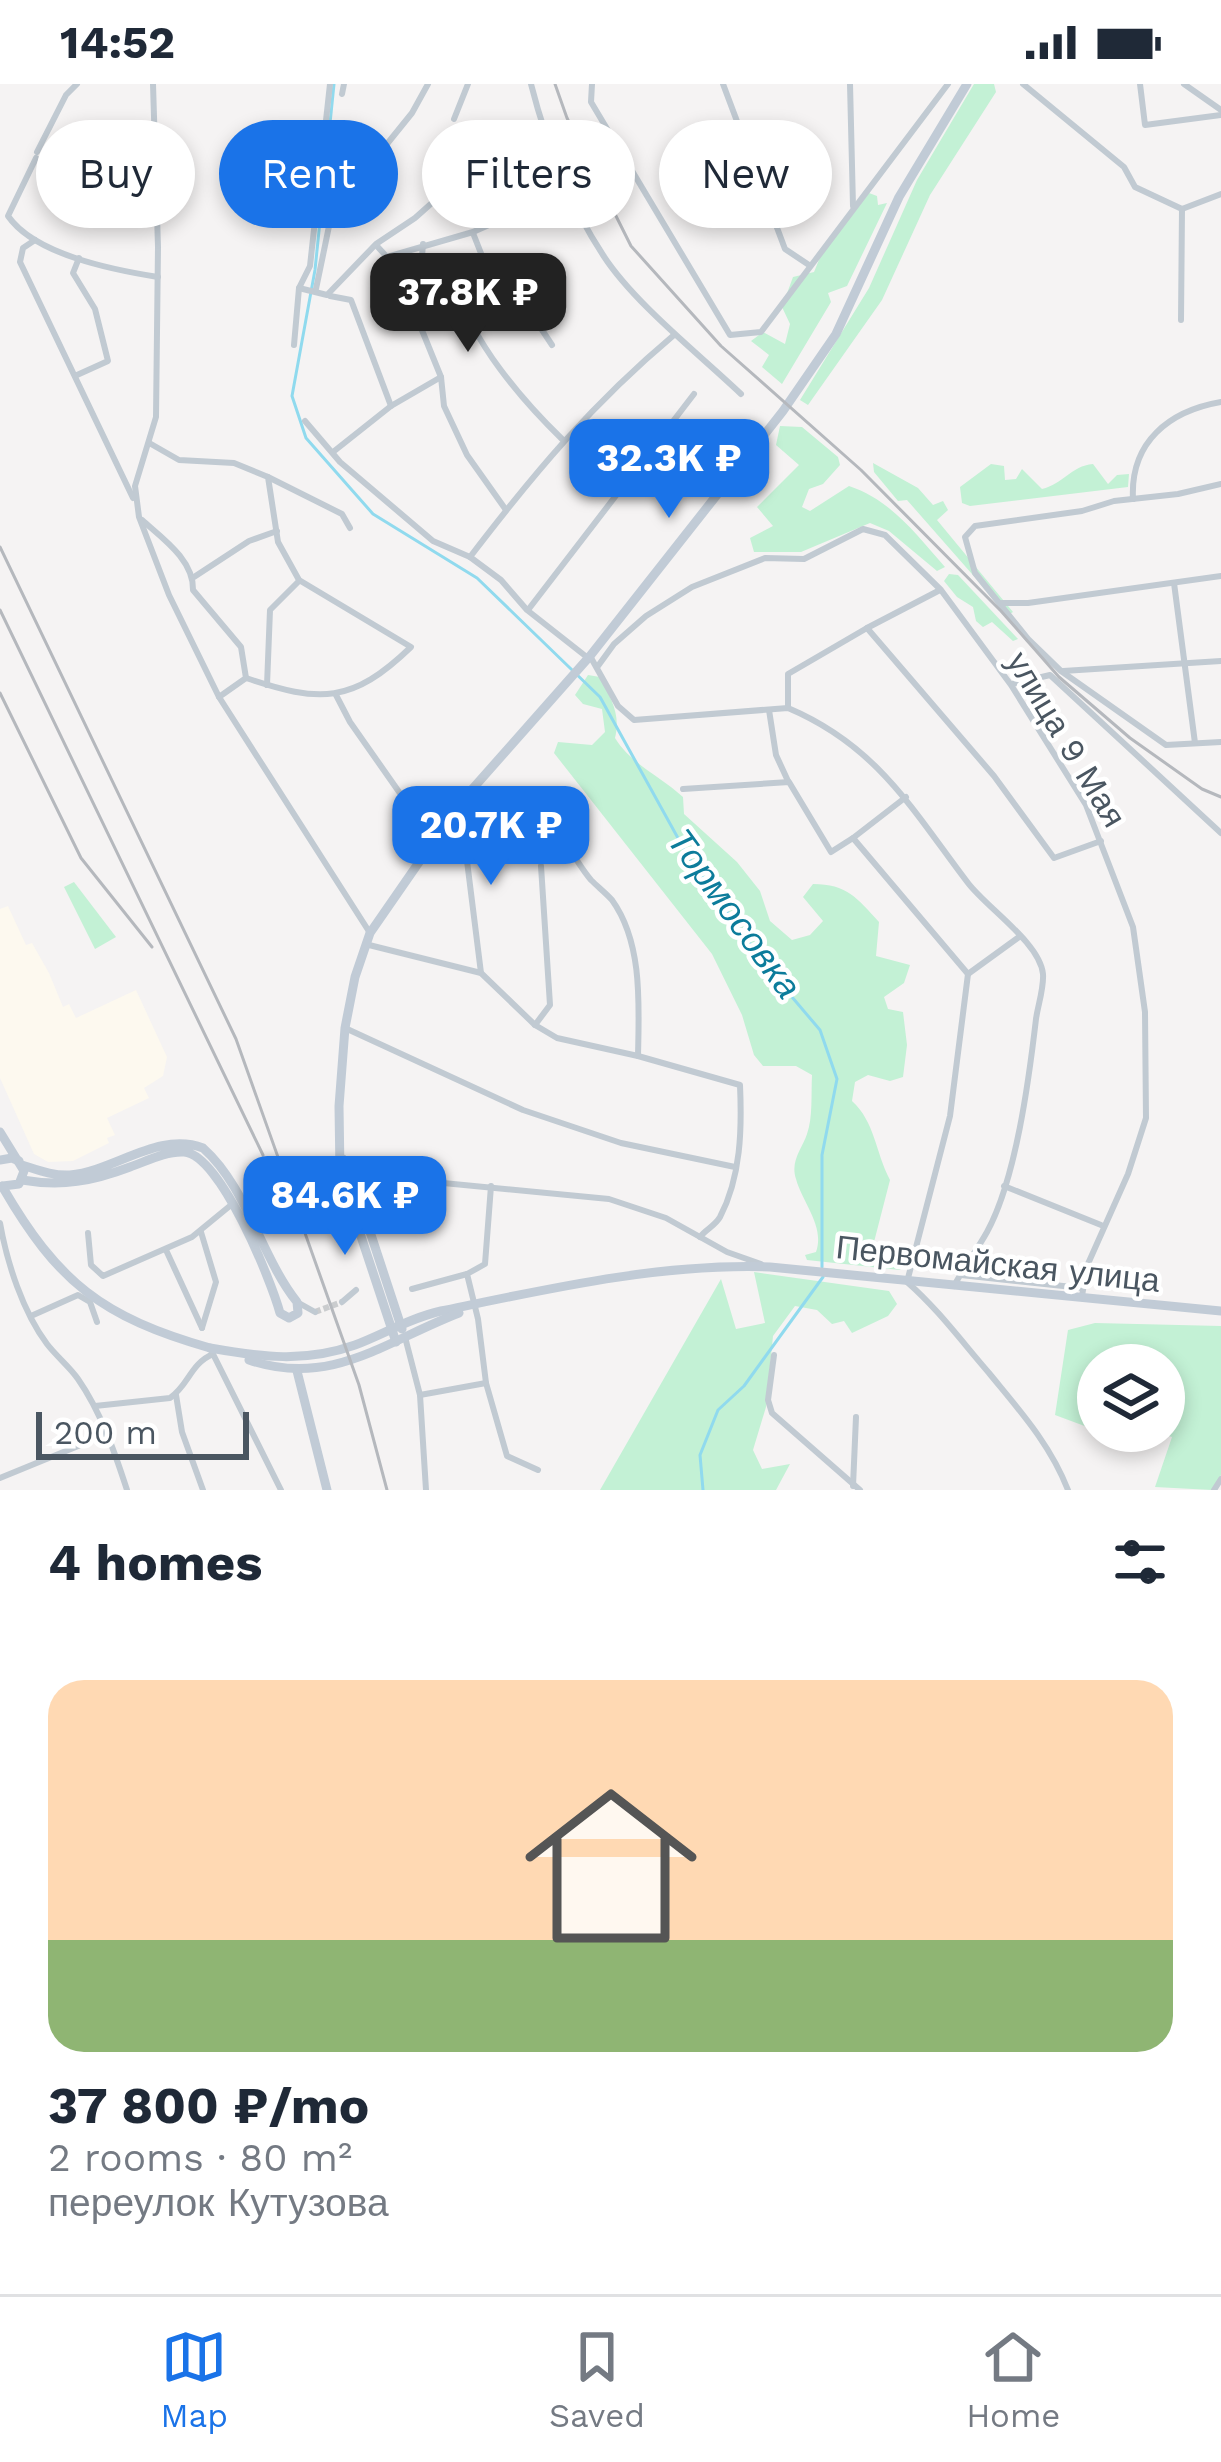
<!DOCTYPE html>
<html lang="en">
<head>
<meta charset="utf-8">
<style>
	:root { --surface:#fff; --page:#f2f2f3; --text:#1f2937; --muted:#747a83; --line:#e0e1e3; --accent:#1a73e8 }
	body { margin:0; font-family:"Work Sans",sans-serif; background:var(--page); color:var(--text); height:100vh; display:flex; flex-direction:column; font-size:45px; white-space:nowrap }
	* { box-sizing:border-box; margin:0 }
	p { font-size:39px; color:var(--muted) }
	.icon { flex:none; width:66px; height:66px; fill:none; stroke:currentColor; stroke-width:2; stroke-linecap:round; stroke-linejoin:round }
	.map { position:relative; height:1406px; overflow:hidden }
	.sheet { display:flex; flex-direction:column; background:var(--surface); flex:1 }
	.sheet>* { flex:none }
	.hud { position:absolute; left:36px; top:36px; width:1149px; height:108px; display:flex; gap:24px }
	.buttons { position:absolute; left:1077px; top:1260px; display:grid; gap:24px }
	.buttons a { display:grid; place-items:center; width:108px; height:108px; border-radius:50%; background:var(--surface); box-shadow:0 6px 18px #0003; font-size:60px }
	.scale { position:absolute; left:36px; bottom:30px; width:213px; box-sizing:border-box; padding-left:12px; border:6px solid #4a5661; border-top:0; font-size:33px; line-height:42px; white-space:nowrap; color:#4a5661; -webkit-text-stroke:9px #fff; paint-order:stroke }
	.price { position:absolute; translate:-50% -102px; padding:0 27px; border-radius:24px; background:var(--accent); color:#fff; font-size:39px; line-height:78px; filter:drop-shadow(0 3px 6px #0008) }
	.price::after { content:''; position:absolute; left:50%; top:72px; width:36px; height:27px; margin-left:-18px; background:inherit; clip-path:polygon(0 0,100% 0,50% 100%) }
	.price.active { background:#222; color:#fff }
	ul { padding:0; list-style:none }
	li { display:grid; align-content:center; gap:24px; height:636px; padding:0 48px }
	li+li { border-top:3px solid var(--line) }
	li span { display:grid; place-items:center; height:372px; border-radius:36px; color:#555 }
	li>.icon { margin-inline-start:auto }
	span .icon { width:216px; height:216px; fill:#fffc; stroke-width:1 }
	li b { font-size:51px }
	h2 { display:flex; justify-content:space-between; align-items:center; height:144px; padding:0 48px; font-size:51px }
	.pill { padding:0 42px; border-radius:54px; background:var(--surface); box-shadow:0 6px 18px #0003; font-size:42px; line-height:108px }
	.pill.active { background:var(--accent); color:#fff }
	.status { display:flex; justify-content:space-between; align-items:center; height:84px; padding:0 60px; background:var(--surface); direction:ltr }
	.status svg { height:33px; fill:currentColor }
	.tab-bar { display:flex; justify-content:space-around; align-items:center; height:168px; border-top:3px solid var(--line); background:var(--surface); font-size:33px; color:var(--muted) }
	.tab-bar a { display:grid; justify-items:center; gap:6px }
	.tab-bar .active { color:var(--accent) }
	.map>svg:first-child { display:block }
	.commercial { fill:#fdf9ef }
	.green { fill:#c3f1d5 }
	.lines { fill:none; stroke-linecap:round; stroke-linejoin:round }
	.stream { stroke:#90daee; stroke-width:3 }
	.street-tunnel { stroke:#caccce; stroke-width:6; stroke-dasharray:6 3; stroke-linecap:butt }
	.street { stroke:#c1cad2; stroke-width:6 }
	.secondary { stroke:#c1cbd6; stroke-width:9 }
	.rail { stroke:#b5b8bd; stroke-width:3 }
	.labels { text-anchor:middle; stroke-width:9; stroke-linejoin:round; paint-order:stroke }
	.street-label { font-size:33px; fill:#4a5661; stroke:#fff }
	.water-label { font-size:36px; font-style:italic; fill:#0c7c9b; stroke:#fff }
</style>
</head>
<body>
<div class="status"><b>14:52</b><svg viewBox="0 0 49 12"><path d="M0 12V9h3v3zM5 12V6h3v6zM10 12V3h3v9zM15 12V0h3v12zM26 1h20v11H26zM47 4h2v5h-2z"/></svg></div>
<div class="map">
<svg width="1221" height="1406" viewBox="0 0 1221 1406">
	<rect width="100%" height="100%" fill="#f5f3f3"/>
	<polygon class="commercial" points="8,822 26,861 32,859 49,889 63,923 69,920 76,934 136,906 167,973 163,992 144,1004 149,1014 107,1034 115,1051 107,1054 109,1059 73,1077 48,1078 34,1070 0,994 0,825"/>
	<g class="green">
		<polygon points="974,0 994,0 996,8 930,111 882,216 808,321 800,316 869,204 917,96"/>
		<polygon points="869,109 877,112 878,121 887,119 847,202 828,209 831,218 782,300 762,283 769,271 751,257 763,248 785,260 790,240 782,223 793,193 814,188 821,171"/>
		<path d="M780,342L802,343L838,373L840,381L823,400L809,405L802,423L810,427L849,402C891,416 916,450 945,483L937,487L889,447L870,439L801,468H754L750,454L773,442L757,423L799,381L776,361Z"/>
		<polygon points="873,379 918,404 933,421 943,417 948,426 937,436 1013,528 1008,531 907,416 898,417 874,388"/>
		<path d="M991,380L1004,382L1005,396L1016,395L1022,385L1042,405C1063,400 1071,382 1093,380L1108,400L1117,391L1129,390L1128,403L970,422L962,419L960,403Z"/>
		<polygon points="949,490 958,491 1018,555 1013,557 992,538 983,543 976,537 973,523 957,513 944,497"/>
		<path d="M588,591L600,593C611,615 621,630 615,654C631,680 660,692 683,713L684,730L737,778L760,807L770,837L792,856L810,851L823,837L803,813L813,800C847,800 857,814 879,838L876,872L910,881L904,899L884,913L888,925L903,928L907,961L903,993L890,997L868,991L855,998L852,1017C875,1038 875,1067 890,1096L874,1158L878,1169L904,1180L900,1186L807,1176L805,1171L816,1168C825,1142 803,1120 796,1095C790,1077 802,1065 807,1050C813,1034 811,1009 812,991L796,982H763L754,971L742,931L712,870L554,669L558,658L592,661L605,648L602,625L583,620L575,611Z"/>
		<polygon points="74,798 116,853 95,865 64,803"/>
		<polygon points="754,1188 889,1207 897,1220 888,1232 852,1249 844,1237 832,1240 817,1226 795,1222 773,1252 766,1323 753,1366 762,1385 790,1380 776,1406 600,1406 721,1195 736,1245 765,1239"/>
		<polygon points="1095,1239 1221,1242 1221,1391 1212,1406 1155,1403 1172,1353 1151,1347 1164,1347 1164,1281 1098,1281 1098,1347 1055,1331 1068,1246"/>
	</g>
	<g class="lines">
		<g class="stream">
			<polyline points="334,0 315,186 292,312 306,354 373,430 477,494 600,613 689,774 769,886 820,946 837,995 822,1071 822,1183"/>
			<polyline points="703,1406 700,1371 718,1326 744,1302 823,1193"/>
		</g>
		<polyline class="street-tunnel" points="315,1228 342,1218"/>
		<g class="street">
			<polyline points="153,0 158,163 156,333 135,402 139,433 169,511 219,613 370,849"/>
			<path d="M531,0C546,59 569,119 603,171C634,219 699,270 741,310"/>
			<polyline points="592,0 591,18 730,251 761,248 948,0"/>
			<polyline points="723,0 785,165 809,181"/>
			<polyline points="850,0 853,122"/>
			<polyline points="1023,0 1124,83 1135,103 1182,125 1221,110"/>
			<polyline points="1140,0 1145,41 1221,31"/>
			<polyline points="1184,0 1221,26"/>
			<polyline points="342,10 344,0"/>
			<polyline points="454,35 468,0"/>
			<polyline points="37,68 66,11 77,0"/>
			<path d="M36,74L8,132C35,171 114,186 158,193"/>
			<polyline points="473,149 486,182 509,196 552,261"/>
			<polyline points="35,156 23,164 20,178 133,414"/>
			<polyline points="423,160 417,234 441,293 444,322 467,371 506,426"/>
			<polyline points="376,161 387,173 473,148 570,105"/>
			<path d="M486,182L466,196L461,206C467,254 527,321 562,355"/>
			<polyline points="299,204 327,211 376,160 415,134 480,76 546,60"/>
			<polyline points="316,205 334,118 347,86 370,81 412,29 428,0"/>
			<polyline points="330,212 351,216 391,322"/>
			<polyline points="1181,236 1182,125"/>
			<polyline points="294,261 299,204 310,182 330,0"/>
			<polyline points="77,291 108,277 95,225 73,189 79,174"/>
			<polyline points="305,337 340,378 433,457 470,473 501,496 527,526 588,574"/>
			<path d="M151,360L179,376L234,379L268,393L278,458L299,496L411,563C352,620 320,619 246,594"/>
			<polyline points="333,368 391,322 441,293"/>
			<polyline points="268,393 342,430 350,444"/>
			<polyline points="1221,400 1178,410 1114,417 1082,427 975,442 965,453 975,489 1028,555 1061,587 1166,661 1221,658"/>
			<path d="M1133,415C1130,358 1169,327 1221,318"/>
			<path d="M142,436C162,454 194,476 193,506L241,563L246,594L219,613"/>
			<path d="M470,473C535,388 592,320 674,251"/>
			<polyline points="194,493 249,457 277,447"/>
			<polyline points="1174,499 1195,659"/>
			<polyline points="940,506 867,544 994,692 1054,774 1101,757"/>
			<polyline points="1002,519 1028,519 1221,492"/>
			<polyline points="528,526 694,310"/>
			<path d="M590,572L618,622L634,636L788,624C878,662 913,727 968,799C987,824 1040,859 1043,890C1044,904 1038,921 1036,935C1029,995 1016,1095 987,1148C977,1166 964,1183 954,1202"/>
			<polyline points="598,582 614,560 646,532 692,503 765,474 804,475 863,445 885,451 941,506 1011,601 1086,721 1133,843 1145,928 1146,1034 1128,1090 1087,1182 1082,1212"/>
			<polyline points="1063,587 1221,577"/>
			<polyline points="1012,600 1050,591 1221,749"/>
			<polyline points="267,601 270,526 299,497"/>
			<polyline points="336,611 350,638 411,725 467,777 481,889"/>
			<polyline points="788,624 788,590 867,544"/>
			<polyline points="769,626 776,671 788,697"/>
			<path d="M683,705L789,698L831,768L853,754L968,890L950,1032L907,1198C938,1225 962,1258 989,1289C1020,1327 1050,1360 1068,1406"/>
			<path d="M460,719C500,726 542,732 570,766C577,776 583,787 591,796C598,803 606,809 612,816C643,859 639,922 638,972"/>
			<polyline points="853,754 906,713"/>
			<path d="M365,860L481,889L535,941L557,954L638,972L740,1001C742,1045 741,1093 720,1133C715,1142 706,1145 700,1153"/>
			<polyline points="968,890 1019,853"/>
			<polyline points="535,941 550,921 541,782"/>
			<polyline points="345,944 523,1026 621,1059 735,1083"/>
			<polyline points="351,1090 609,1115 666,1134 727,1168 761,1180"/>
			<polyline points="491,1102 485,1180 467,1190 478,1235 486,1299 507,1372 538,1386"/>
			<polyline points="1004,1102 1101,1141"/>
			<path d="M0,1139C7,1179 23,1228 47,1260C57,1273 70,1283 78,1295C101,1328 115,1369 127,1406"/>
			<polyline points="201,1148 216,1198 202,1244"/>
			<polyline points="88,1149 91,1181 103,1192 192,1153 231,1121"/>
			<polyline points="166,1166 202,1244"/>
			<polyline points="961,1191 1082,1204"/>
			<polyline points="412,1205 467,1190"/>
			<polyline points="297,1218 315,1228"/>
			<polyline points="342,1218 356,1206"/>
			<polyline points="31,1232 78,1211 90,1218 97,1238"/>
			<polyline points="405,1253 420,1311 426,1406"/>
			<polyline points="210,1264 281,1406"/>
			<polyline points="774,1271 768,1316 772,1329 860,1406"/>
			<polyline points="176,1311 182,1348 203,1406"/>
			<polyline points="420,1311 486,1299"/>
			<path d="M95,1322L170,1314C189,1301 190,1280 213,1270"/>
			<polyline points="0,1394 105,1351"/>
			<polyline points="853,1402 856,1333"/>
			<polyline points="1214,1406 1221,1395"/>
		</g>
		<g class="secondary">
			<polyline points="0,1048 24,1087 19,1100 3,1102"/>
			<polyline points="343,1075 351,1090 402,1245"/>
			<polyline points="0,1076 12,1074 19,1077"/>
			<path d="M22,1081C38,1086 53,1092 70,1091C115,1087 158,1047 203,1064C247,1103 261,1173 297,1218L298,1229L289,1234L280,1229C271,1196 220,1070 184,1068C166,1067 147,1077 130,1083C93,1097 62,1103 22,1096"/>
			<path d="M2,1102C58,1199 102,1233 210,1264"/>
			<polyline points="396,1258 340,1089 339,1022 345,944 355,893 370,849 460,719 590,572 783,327 836,250 899,113 967,0"/>
			<path d="M210,1264C261,1273 305,1279 355,1261C384,1250 410,1234 441,1227C547,1205 661,1179 770,1183L1221,1227"/>
			<path d="M249,1276C331,1304 386,1257 459,1229"/>
			<polyline points="297,1287 327,1406"/>
		</g>
		<g class="rail">
			<polyline points="555,0 567,34 631,162 721,262 861,386 1001,527 1059,593 1130,654 1202,705 1221,713"/>
			<polyline points="0,463 236,955 359,1301 387,1406"/>
			<polyline points="0,526 263,1071"/>
			<polyline points="0,609 81,774 152,863"/>
		</g>
	</g>
	<g class="labels">
		<g class="street-label">
			<text transform="translate(1067 655) rotate(59)" y="12">улица 9 Мая</text>
			<text transform="translate(998 1179) rotate(6)" y="12">Первомайская улица</text>
		</g>
		<g class="water-label">
			<text transform="translate(735 829) rotate(54)" y="13">Тормосовка</text>
		</g>
	</g>
</svg>
<div class="buttons">
<a><svg class="icon" aria-label="layers" viewBox="0 0 24 24"><path d="M12 4l9 5-9 5-9-5zM3 14l9 5 9-5"/></svg></a>
</div>
<div class="scale">200 m</div>
<b class="price active" style="left:468px;top:271px">37.8K ₽</b>
<b class="price" style="left:669px;top:437px">32.3K ₽</b>
<b class="price" style="left:491px;top:804px">20.7K ₽</b>
<b class="price" style="left:345px;top:1174px">84.6K ₽</b>
<div class="hud">
<a class="pill">Buy</a>
<a class="pill active">Rent</a>
<a class="pill">Filters</a>
<a class="pill">New</a>
</div>
</div>
<section class="sheet">
<h2>4 homes<svg class="icon" aria-label="filters" viewBox="0 0 24 24"><path d="M4 7h16M4 17h16"/><circle cx="9" cy="7" r="2"/><circle cx="15" cy="17" r="2"/></svg></h2>
<ul>
<li><span style="background:linear-gradient(#ffd9b3 70%,#8fb573 0)"><svg class="icon" aria-label="home" viewBox="0 0 24 24"><path d="M3 11l9-7 9 7M6 9v11h12V9"/></svg></span><div><b>37 800 ₽/mo</b><p>2 rooms · 80 m²</p><p>переулок Кутузова</p></div></li>
</ul>
</section>
<nav class="tab-bar">
<a class="active"><svg class="icon" aria-label="map" viewBox="0 0 24 24"><path d="M3 6l6-2 6 2 6-2v14l-6 2-6-2-6 2zM9 4v14M15 6v14"/></svg>Map</a>
<a><svg class="icon" aria-label="saved" viewBox="0 0 24 24"><path d="M7 4h10v16l-5-4-5 4z"/></svg>Saved</a>
<a><svg class="icon" aria-label="home" viewBox="0 0 24 24"><path d="M3 11l9-7 9 7M6 9v11h12V9"/></svg>Home</a>
</nav>
</body>
</html>
